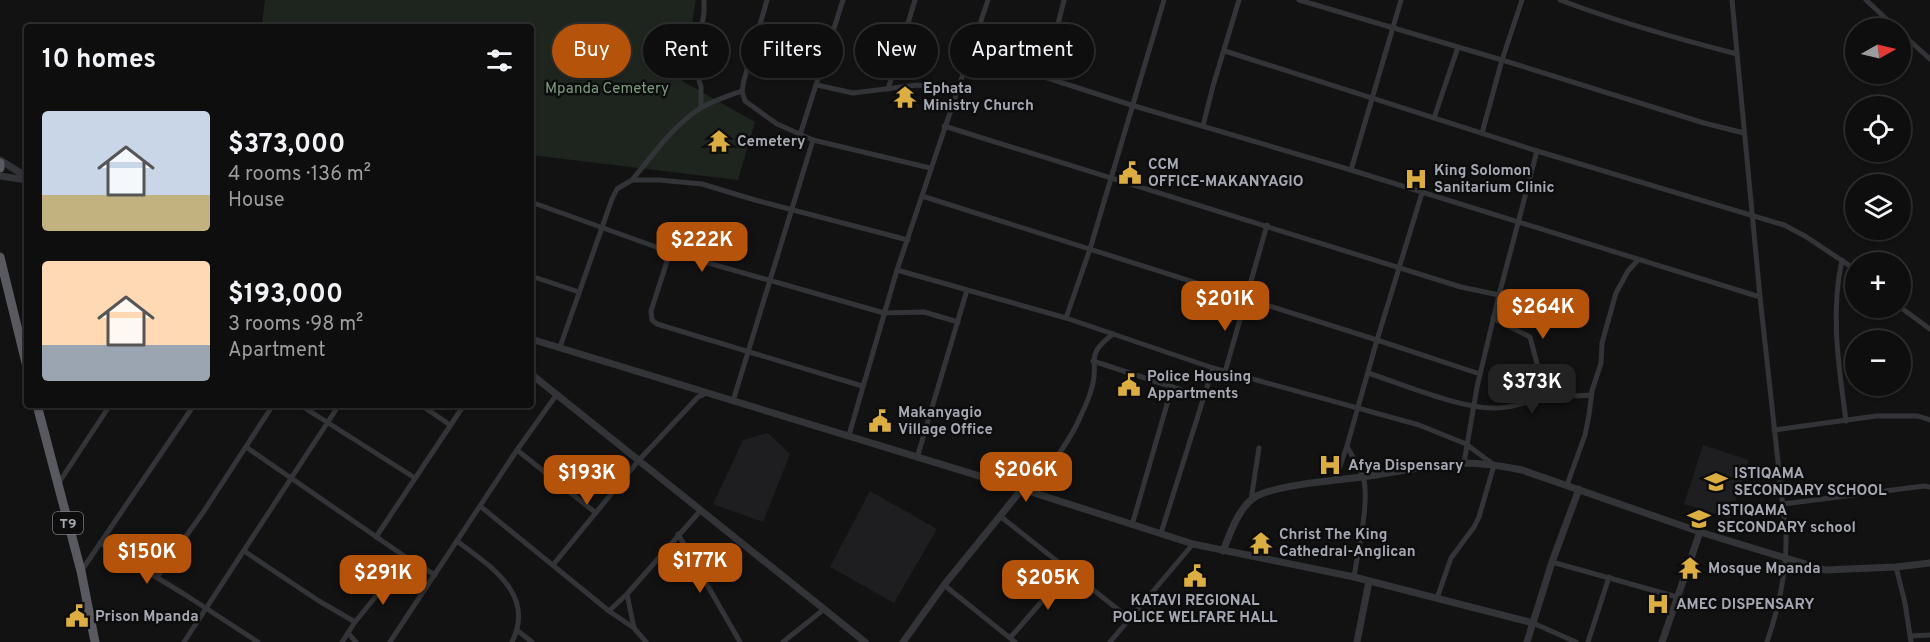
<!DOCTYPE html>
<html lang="en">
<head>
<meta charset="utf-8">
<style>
	:root { --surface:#0e0e0e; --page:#1c1c1c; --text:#f1f3f6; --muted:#9b9c9e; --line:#2e2e2e; --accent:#b45309 }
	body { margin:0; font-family:Overpass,sans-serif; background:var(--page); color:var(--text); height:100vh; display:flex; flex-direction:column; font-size:22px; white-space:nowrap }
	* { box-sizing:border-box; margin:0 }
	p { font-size:20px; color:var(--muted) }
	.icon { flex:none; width:33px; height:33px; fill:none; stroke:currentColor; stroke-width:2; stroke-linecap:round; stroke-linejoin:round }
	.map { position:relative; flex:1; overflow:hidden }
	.drawer { position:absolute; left:24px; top:24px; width:510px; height:384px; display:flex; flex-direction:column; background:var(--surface); border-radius:6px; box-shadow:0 2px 4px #0004,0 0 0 2px var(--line) }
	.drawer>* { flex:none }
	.banner { position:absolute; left:552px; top:24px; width:570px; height:54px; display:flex; gap:12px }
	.needle { width:39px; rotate:82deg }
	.controls { position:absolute; left:1845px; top:18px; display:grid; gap:12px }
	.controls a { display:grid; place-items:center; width:66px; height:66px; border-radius:50%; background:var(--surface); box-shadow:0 2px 4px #0004,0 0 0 2px var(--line); font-size:30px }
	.price { position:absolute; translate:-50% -51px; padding:0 14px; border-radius:12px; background:var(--accent); color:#fff; font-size:20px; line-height:39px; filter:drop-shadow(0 2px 3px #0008) }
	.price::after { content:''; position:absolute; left:50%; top:36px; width:18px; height:14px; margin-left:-9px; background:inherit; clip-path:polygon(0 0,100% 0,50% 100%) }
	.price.on { background:#222; color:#fff }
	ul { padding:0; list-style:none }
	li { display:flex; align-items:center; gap:18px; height:150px; padding:0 18px }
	li span { display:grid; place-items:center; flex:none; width:168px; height:120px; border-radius:6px; color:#555 }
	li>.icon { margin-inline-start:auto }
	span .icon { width:72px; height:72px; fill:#fffc; stroke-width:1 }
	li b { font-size:26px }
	h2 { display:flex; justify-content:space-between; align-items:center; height:72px; padding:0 18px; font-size:26px }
	.pill { padding:0 21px; border-radius:27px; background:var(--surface); box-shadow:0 2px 4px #0004,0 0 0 2px var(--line); font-size:21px; line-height:54px }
	.pill.on { background:var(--accent); color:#fff }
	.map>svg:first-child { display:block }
	.built { fill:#1e1e20 }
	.green { fill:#1e251f }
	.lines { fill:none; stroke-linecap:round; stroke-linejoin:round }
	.minor { stroke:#333437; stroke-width:5 }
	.tertiary { stroke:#333437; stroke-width:7 }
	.trunk { stroke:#585a5f; stroke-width:9 }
	.labels { text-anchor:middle; stroke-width:5; stroke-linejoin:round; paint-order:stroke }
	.shield { fill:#0d0d0e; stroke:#777a81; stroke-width:1.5 }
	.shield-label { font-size:14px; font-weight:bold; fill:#a5a8b2 }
	.park-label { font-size:15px; fill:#7e9b80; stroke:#0d0d0e }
	.poi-label { font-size:15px; font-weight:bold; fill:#a5a8b2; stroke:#0d0d0e; text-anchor:start }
</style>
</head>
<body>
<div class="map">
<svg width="1930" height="642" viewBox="0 0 1930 642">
	<rect width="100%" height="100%" fill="#121213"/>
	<g class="built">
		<polygon points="768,433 790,454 763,522 713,504 743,440"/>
		<polygon points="1703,445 1749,460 1730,519 1684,504"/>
		<polygon points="870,491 937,529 894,603 830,567"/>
	</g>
	<polygon class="green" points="265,0 696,0 682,81 755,122 738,180 531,155 531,27 273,27 262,24"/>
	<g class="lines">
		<g class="minor">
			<polyline points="767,0 744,80 742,91 745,101 777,124 813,140 930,168"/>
			<polyline points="1299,0 1502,60 1704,123 1744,133"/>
			<path d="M1560,0C1618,22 1678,39 1737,54"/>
			<path d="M1732,0L1760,297L1786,535C1787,572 1779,607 1767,642"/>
			<polyline points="1866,0 1896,28"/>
			<polyline points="1900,32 1930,59"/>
			<polyline points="1225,51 1537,151 1784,225 1805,236 1856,270"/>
			<polyline points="970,53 1131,105 1351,170 1760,297"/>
			<polyline points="1045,77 1064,0"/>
			<polyline points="817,85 853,93 917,85 958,89"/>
			<polyline points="888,89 915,0"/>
			<polyline points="701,108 701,87 695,65 704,13 704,0"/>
			<polyline points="1434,118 1458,47"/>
			<polyline points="944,126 1461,287 1499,295"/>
			<polyline points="1203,126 1213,86 1239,0"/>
			<polyline points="1482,133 1502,60 1522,0"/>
			<polyline points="800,135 843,0"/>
			<polyline points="1351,170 1401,0"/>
			<path d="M632,180C653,155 672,127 699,109C712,101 728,96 742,91"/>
			<polyline points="922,196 1377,340 1480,374"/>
			<polyline points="531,202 670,252 884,313 924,312 958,322"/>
			<polyline points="670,252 651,311 652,320 657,324 862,386"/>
			<path d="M1842,260C1830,314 1839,367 1846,421"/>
			<polyline points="897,270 1066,318 1213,368 1419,425 1466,444 1494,465 1479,517 1474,527 1451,558 1437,598"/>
			<polyline points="531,276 579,292"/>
			<polyline points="1900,307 1930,329"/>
			<polyline points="1066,318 1090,249 1164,0"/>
			<polyline points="1493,318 1530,337 1540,375 1544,381 1566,396"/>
			<polyline points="560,347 612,199 617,189 632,180 659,180 702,184 755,200 908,240"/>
			<polyline points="1093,361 1203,397"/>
			<polyline points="1225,372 1267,225"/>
			<path d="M1368,373C1402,384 1461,409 1496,408C1513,408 1529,401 1545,398C1560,394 1576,397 1591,395"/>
			<polyline points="733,401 813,140"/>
			<polyline points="300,405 415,478"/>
			<polyline points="421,405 450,425"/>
			<polyline points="1774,430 1876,416 1918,416 1930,420"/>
			<polyline points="849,435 897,270 988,0"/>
			<path d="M1347,446C1351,455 1363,473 1364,480C1369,506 1358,550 1354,577"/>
			<polyline points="246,447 407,558 435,575"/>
			<polyline points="517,450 596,513"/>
			<polyline points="917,458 967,290"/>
			<polyline points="1464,463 1477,387 1499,295 1537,151"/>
			<polyline points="1335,480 1347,446 1377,340 1422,193"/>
			<polyline points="58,484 110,405"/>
			<polyline points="1567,485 1585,435 1589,415 1592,391 1601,363 1602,343 1616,293 1628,271 1638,260"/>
			<path d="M1030,491C1047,471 1064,449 1076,426C1082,413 1089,400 1092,387C1100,359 1083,357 1113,334"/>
			<polyline points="1251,500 1259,448"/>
			<polyline points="1783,504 1924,486 1930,487"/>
			<polyline points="480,506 609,611 634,628 646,642"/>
			<polyline points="1000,516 1130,619"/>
			<polyline points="1132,525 1172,387"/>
			<polyline points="1161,533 1213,368"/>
			<polyline points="678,534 740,642"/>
			<polyline points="376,537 464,405"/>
			<path d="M457,541C490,566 536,594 512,642"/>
			<polyline points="100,543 184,594 258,642"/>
			<polyline points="244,551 319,601 355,622"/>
			<polyline points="1552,562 1677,597"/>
			<polyline points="553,565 639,460 698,397 703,395"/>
			<polyline points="1896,567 1905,603 1911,642"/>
			<polyline points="82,570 194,405"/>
			<polyline points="157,577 204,511 273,405"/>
			<polyline points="944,585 1015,642"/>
			<polyline points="627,594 634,628"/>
			<polyline points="609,611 627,594 701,510"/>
			<polyline points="1533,623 1576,642"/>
			<polyline points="518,631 532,642"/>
			<polyline points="348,633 356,642"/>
			<polyline points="1910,636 1930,635"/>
			<polyline points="1010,638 1069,570"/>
			<polyline points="184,642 339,405"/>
			<polyline points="342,642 355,622 407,558"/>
			<polyline points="390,642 517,450 557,394"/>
			<polyline points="783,642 823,610"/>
			<polyline points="1110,642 1193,544"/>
			<polyline points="1588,642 1609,577"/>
		</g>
		<g class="tertiary">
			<polyline points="0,160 27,177"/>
			<polyline points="0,176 27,180"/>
			<polyline points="531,339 1022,489 1193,544 1354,577 1533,623"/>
			<polyline points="531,374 865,642"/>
			<path d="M1223,551C1230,534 1238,508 1255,497C1275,485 1338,480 1363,477C1397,472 1430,465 1463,463C1483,463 1503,466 1522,470L1700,532L1825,570L1896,567L1930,563"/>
			<polyline points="903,642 944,585 1022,489"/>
			<polyline points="1357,642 1369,581"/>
			<polyline points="1527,642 1552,562 1579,489"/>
			<polyline points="1662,642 1700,532"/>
		</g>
		<g class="trunk">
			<polyline points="0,163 0,168"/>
			<polyline points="0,257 27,367"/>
			<polyline points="37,405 81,571 95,642"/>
		</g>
	</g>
	<defs>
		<g id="temple-bare" transform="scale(1.8)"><path d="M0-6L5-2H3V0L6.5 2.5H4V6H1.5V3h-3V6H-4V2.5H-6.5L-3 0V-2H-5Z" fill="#dcad41" stroke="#0d0d0e" stroke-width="2.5" paint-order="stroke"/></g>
		<g id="civic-bare" transform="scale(1.8)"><path d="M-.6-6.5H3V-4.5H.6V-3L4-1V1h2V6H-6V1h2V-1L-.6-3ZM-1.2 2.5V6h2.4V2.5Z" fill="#dcad41" stroke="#0d0d0e" stroke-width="2.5" paint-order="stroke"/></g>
		<g id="hospital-bare" transform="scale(1.8)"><path d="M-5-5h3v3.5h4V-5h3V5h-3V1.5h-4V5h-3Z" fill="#dcad41" stroke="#0d0d0e" stroke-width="2.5" paint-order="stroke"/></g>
		<g id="school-bare" transform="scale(1.8)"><path d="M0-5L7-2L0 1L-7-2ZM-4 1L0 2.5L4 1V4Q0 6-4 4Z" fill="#dcad41" stroke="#0d0d0e" stroke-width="2.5" paint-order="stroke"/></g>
	</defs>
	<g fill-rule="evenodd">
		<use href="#temple-bare" x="905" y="97"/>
		<use href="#temple-bare" x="719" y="141"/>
		<use href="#civic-bare" x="1130" y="173"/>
		<use href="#hospital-bare" x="1416" y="179"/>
		<use href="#civic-bare" x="1129" y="385"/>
		<use href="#civic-bare" x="880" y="421"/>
		<use href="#hospital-bare" x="1330" y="465"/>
		<use href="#school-bare" x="1716" y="482"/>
		<use href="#school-bare" x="1699" y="519"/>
		<use href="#temple-bare" x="1261" y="543"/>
		<use href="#temple-bare" x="1690" y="568"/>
		<use href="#civic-bare" x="1195" y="576"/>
		<use href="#hospital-bare" x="1658" y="604"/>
		<use href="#civic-bare" x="77" y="616"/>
	</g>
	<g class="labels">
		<rect class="shield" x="53" y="512" width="30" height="22" rx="4.5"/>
		<g class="shield-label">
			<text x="68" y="528">T9</text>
		</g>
		<g class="park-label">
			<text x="607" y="93">Mpanda Cemetery</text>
		</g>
		<g class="poi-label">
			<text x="923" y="93">Ephata<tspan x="923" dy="17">Ministry Church</tspan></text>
			<text x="737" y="146">Cemetery</text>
			<text x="1148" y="169">CCM<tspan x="1148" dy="17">OFFICE-MAKANYAGIO</tspan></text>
			<text x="1434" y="175">King Solomon<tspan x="1434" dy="17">Sanitarium Clinic</tspan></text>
			<text x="1147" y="381">Police Housing<tspan x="1147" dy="17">Appartments</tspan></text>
			<text x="898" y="417">Makanyagio<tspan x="898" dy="17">Village Office</tspan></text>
			<text x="1348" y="470">Afya Dispensary</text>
			<text x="1734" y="478">ISTIQAMA<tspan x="1734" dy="17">SECONDARY SCHOOL</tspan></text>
			<text x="1717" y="515">ISTIQAMA<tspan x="1717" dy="17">SECONDARY school</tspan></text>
			<text x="1279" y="539">Christ The King<tspan x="1279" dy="17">Cathedral-Anglican</tspan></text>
			<text x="1708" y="573">Mosque Mpanda</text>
			<text x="1195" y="605" text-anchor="middle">KATAVI REGIONAL<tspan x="1195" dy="17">POLICE WELFARE HALL</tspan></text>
			<text x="1676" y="609">AMEC DISPENSARY</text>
			<text x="95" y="621">Prison Mpanda</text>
		</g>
	</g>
</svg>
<div class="controls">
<a><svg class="needle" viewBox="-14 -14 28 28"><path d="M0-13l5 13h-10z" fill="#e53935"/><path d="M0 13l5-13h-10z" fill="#9b9c9e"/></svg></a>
<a><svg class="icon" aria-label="locate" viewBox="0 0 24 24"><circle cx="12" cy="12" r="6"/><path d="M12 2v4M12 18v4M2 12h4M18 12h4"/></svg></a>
<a><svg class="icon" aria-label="layers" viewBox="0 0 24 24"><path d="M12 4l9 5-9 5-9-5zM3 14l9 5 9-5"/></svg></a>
<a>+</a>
<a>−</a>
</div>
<b class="price" style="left:702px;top:273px">$222K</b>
<b class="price" style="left:1225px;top:332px">$201K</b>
<b class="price" style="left:1543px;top:340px">$264K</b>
<b class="price on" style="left:1532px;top:415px">$373K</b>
<b class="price" style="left:1026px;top:503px">$206K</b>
<b class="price" style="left:587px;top:506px">$193K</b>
<b class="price" style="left:147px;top:585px">$150K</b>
<b class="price" style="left:700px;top:594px">$177K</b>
<b class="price" style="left:383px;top:606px">$291K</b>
<b class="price" style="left:1048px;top:611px">$205K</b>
<div class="banner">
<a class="pill on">Buy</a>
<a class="pill">Rent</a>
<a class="pill">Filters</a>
<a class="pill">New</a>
<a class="pill">Apartment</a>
</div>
<section class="drawer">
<h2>10 homes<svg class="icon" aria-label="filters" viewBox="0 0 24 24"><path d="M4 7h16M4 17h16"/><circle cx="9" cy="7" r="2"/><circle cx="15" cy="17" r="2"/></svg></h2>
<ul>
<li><span style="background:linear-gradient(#c9d6e8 70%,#c2b280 0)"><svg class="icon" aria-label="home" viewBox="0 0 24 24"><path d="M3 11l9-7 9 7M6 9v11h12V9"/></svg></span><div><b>$373,000</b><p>4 rooms · 136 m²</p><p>House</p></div></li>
<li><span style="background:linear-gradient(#ffd9b3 70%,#9aa5b1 0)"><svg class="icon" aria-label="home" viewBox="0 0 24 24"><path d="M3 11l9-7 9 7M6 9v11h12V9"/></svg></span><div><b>$193,000</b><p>3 rooms · 98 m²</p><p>Apartment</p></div></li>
</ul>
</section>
</div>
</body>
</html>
